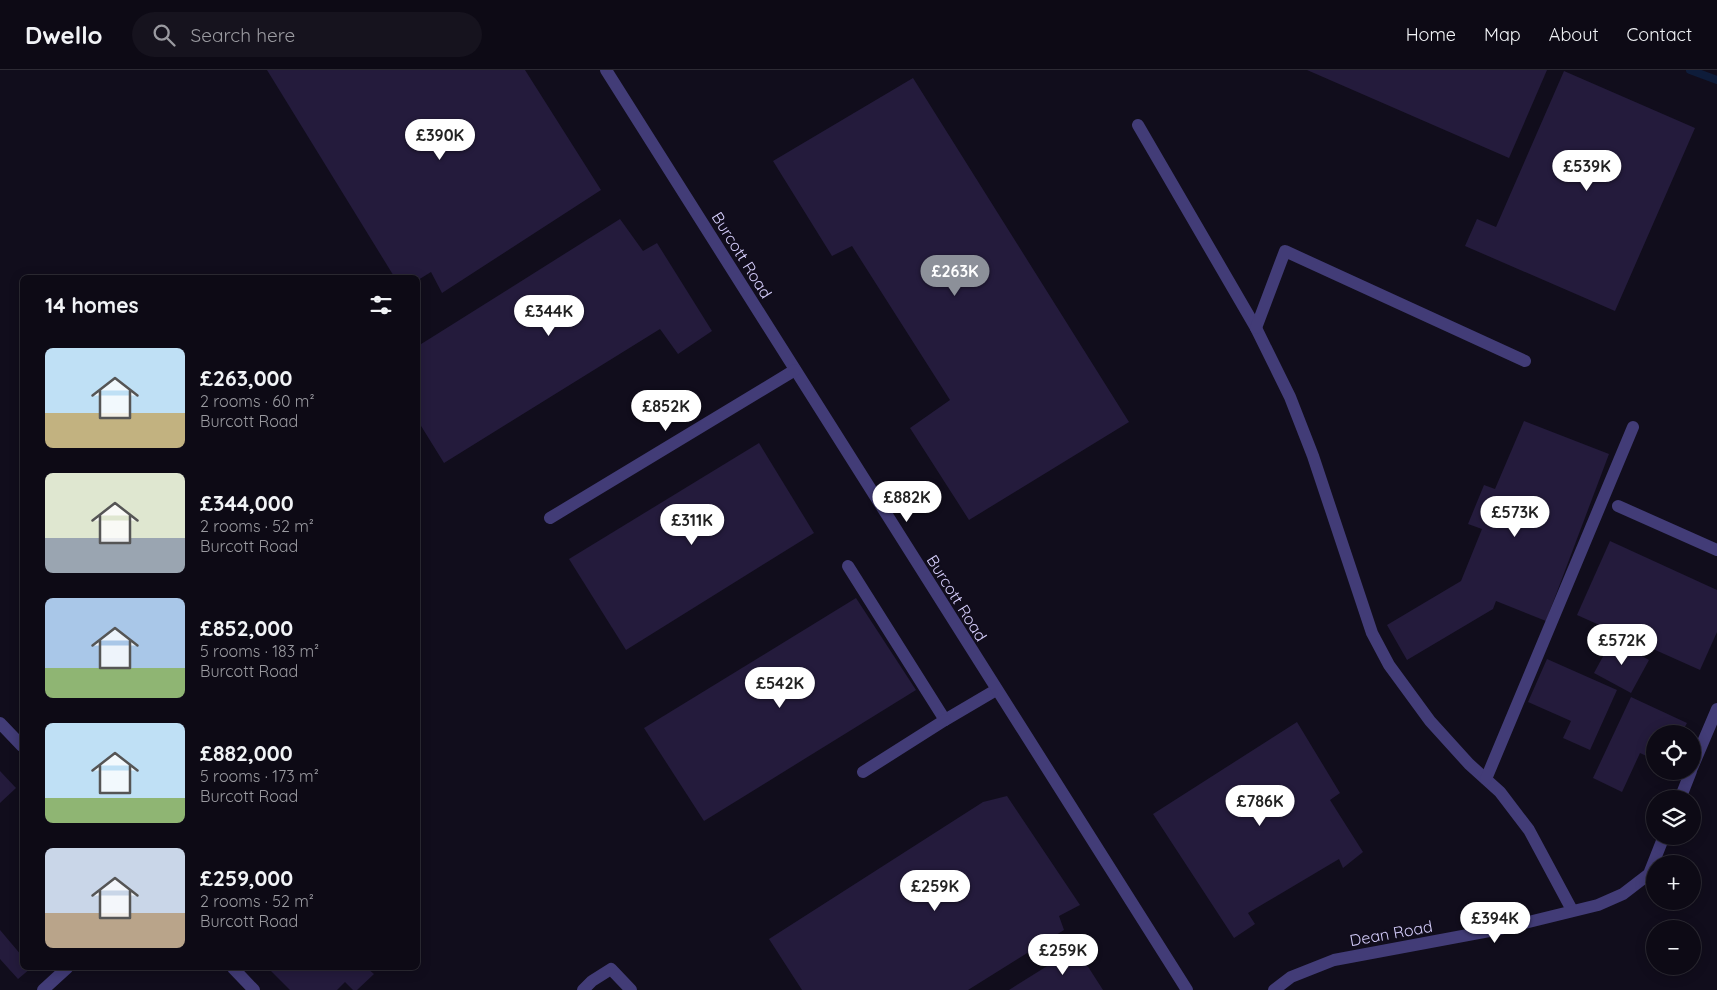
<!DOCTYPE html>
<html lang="en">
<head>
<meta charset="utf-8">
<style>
	:root { --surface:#0d0a15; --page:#16131e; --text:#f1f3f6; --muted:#9a9aa0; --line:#2d2b34; --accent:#8c9099 }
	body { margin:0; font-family:Quicksand,sans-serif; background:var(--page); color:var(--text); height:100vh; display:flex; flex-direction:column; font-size:19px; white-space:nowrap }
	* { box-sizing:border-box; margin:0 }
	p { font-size:16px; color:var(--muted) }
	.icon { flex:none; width:28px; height:28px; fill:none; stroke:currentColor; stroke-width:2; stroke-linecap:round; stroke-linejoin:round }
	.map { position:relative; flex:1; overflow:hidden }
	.panel { position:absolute; left:20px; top:205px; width:400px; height:695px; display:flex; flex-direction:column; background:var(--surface); border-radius:8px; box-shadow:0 2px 12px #0003,0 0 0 1px var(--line) }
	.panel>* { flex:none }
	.buttons { position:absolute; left:1646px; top:655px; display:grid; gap:10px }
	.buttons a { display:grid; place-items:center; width:55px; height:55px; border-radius:50%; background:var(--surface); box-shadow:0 2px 12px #0003,0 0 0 1px var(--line); font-size:25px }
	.price { position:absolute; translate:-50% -42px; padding:0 11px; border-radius:18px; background:#fff; color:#222; font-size:16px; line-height:32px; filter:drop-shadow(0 1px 2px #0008) }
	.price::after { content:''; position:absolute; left:50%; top:30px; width:15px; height:11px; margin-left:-8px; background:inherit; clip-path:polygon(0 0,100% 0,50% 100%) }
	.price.on { background:var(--accent); color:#fff }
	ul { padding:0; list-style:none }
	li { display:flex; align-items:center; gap:15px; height:125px; padding:0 25px }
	li span { display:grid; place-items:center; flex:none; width:140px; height:100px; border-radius:8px; color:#555 }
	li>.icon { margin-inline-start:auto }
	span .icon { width:60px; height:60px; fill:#fffc; stroke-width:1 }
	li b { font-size:21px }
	h2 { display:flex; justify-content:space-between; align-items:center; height:60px; padding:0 25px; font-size:21px }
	header { display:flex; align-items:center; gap:30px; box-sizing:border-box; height:70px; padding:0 25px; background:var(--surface); border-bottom:1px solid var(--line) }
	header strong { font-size:24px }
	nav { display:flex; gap:28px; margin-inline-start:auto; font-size:18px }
	.search { width:350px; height:45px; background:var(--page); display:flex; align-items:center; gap:12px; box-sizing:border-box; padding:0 18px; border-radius:28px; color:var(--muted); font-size:19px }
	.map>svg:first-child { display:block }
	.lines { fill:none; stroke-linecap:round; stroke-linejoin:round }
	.stream { stroke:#0e1c3a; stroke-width:8 }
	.building { fill:#241b3c }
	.service { stroke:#423c77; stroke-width:12 }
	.minor { stroke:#423c77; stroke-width:12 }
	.labels { text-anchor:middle; stroke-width:4; stroke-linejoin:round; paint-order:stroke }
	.street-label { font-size:16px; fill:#d5cdfb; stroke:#110d1c }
</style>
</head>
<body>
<header>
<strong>Dwello</strong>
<div class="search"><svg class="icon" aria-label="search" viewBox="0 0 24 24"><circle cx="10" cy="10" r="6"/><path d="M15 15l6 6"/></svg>Search here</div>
<nav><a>Home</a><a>Map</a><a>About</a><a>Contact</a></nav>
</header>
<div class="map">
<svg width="1717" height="920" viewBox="0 0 1717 920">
	<rect width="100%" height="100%" fill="#110d1c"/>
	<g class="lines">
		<polyline class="stream" points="1690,0 1717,10"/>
	</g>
	<g class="building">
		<polygon points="267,0 525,0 601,120 442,223 431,202 418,210 418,208 395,208"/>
		<polygon points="1307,0 1547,0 1509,88"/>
		<polygon points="1564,1 1695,58 1615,241 1465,176 1477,149 1496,157"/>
		<polygon points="913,8 1129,352 969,450 910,358 950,330 852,176 832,186 773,91"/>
		<polygon points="620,149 643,181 657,173 712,261 678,284 660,259 444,393 418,351 418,276"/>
		<polygon points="1524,351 1609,384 1546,551 1496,531 1493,539 1407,590 1387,555 1461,511 1482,459 1468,454 1484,415 1495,419"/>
		<polygon points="759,373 814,463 626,580 569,489"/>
		<polygon points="1610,471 1717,520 1717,562 1700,600 1577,545"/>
		<polygon points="856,528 916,620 704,751 644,658"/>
		<polygon points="1612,570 1649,590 1631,623 1594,603"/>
		<polygon points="1547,589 1617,620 1590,680 1563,668 1571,651 1528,632"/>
		<polygon points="1631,627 1687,653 1681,664 1655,664 1655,690 1640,683 1622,722 1593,708"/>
		<polygon points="1297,652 1340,723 1330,730 1363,782 1343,798 1339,789 1248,843 1255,854 1234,868 1153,744"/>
		<polygon points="0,701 16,718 0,733"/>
		<polygon points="1007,726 1080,835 1059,846 1064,860 968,920 802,920 769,869 983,732"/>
		<polygon points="0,860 22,886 22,898 31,898 18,909 0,889"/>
		<polygon points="1076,878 1103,920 1009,920"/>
		<polygon points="268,898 367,898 374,904 357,920 353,920 345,912 337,920 290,920"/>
	</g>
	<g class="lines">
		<g class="service">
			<polyline points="1138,55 1256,258 1290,327 1313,386 1372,563 1389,595 1430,651 1469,694 1500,722 1529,760 1572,840"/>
			<polyline points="1256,258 1285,181 1525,291"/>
			<polyline points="1618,436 1717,480"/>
			<polyline points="848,496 945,650 996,620"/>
			<polyline points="0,653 22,676"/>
			<polyline points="863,702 945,650"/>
			<polyline points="1486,709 1633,357"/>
			<polyline points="233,898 254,920"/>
			<polyline points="43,920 67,898"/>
			<polyline points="583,920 592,911 611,899 631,920"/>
		</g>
		<g class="minor">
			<polyline points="606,0 1187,920"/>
			<polyline points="550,448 795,300"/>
			<polyline points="1692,698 1717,639"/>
			<polyline points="1680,729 1691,701"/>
			<polyline points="1274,920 1291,907 1334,890 1500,859 1598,835 1623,824 1649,804 1664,766"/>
		</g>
	</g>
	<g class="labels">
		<g class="street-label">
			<text transform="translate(742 185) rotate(58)" y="6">Burcott Road</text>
			<text transform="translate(957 528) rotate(58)" y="6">Burcott Road</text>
			<text transform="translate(1391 863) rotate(-10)" y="6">Dean Road</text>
		</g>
	</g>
</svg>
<div class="buttons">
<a><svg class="icon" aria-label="locate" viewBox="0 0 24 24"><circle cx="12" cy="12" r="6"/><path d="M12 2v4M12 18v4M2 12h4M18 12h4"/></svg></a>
<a><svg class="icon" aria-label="layers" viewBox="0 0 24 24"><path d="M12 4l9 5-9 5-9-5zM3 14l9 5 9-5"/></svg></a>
<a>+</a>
<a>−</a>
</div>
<b class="price" style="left:440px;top:91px">£390K</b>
<b class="price" style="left:1587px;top:122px">£539K</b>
<b class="price on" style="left:955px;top:227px">£263K</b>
<b class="price" style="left:549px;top:267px">£344K</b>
<b class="price" style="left:666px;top:362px">£852K</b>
<b class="price" style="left:907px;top:453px">£882K</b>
<b class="price" style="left:1515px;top:468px">£573K</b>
<b class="price" style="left:692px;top:476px">£311K</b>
<b class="price" style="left:1622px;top:596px">£572K</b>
<b class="price" style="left:780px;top:639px">£542K</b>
<b class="price" style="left:1260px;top:757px">£786K</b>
<b class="price" style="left:935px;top:842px">£259K</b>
<b class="price" style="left:1495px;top:874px">£394K</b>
<b class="price" style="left:1063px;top:906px">£259K</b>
<section class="panel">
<h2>14 homes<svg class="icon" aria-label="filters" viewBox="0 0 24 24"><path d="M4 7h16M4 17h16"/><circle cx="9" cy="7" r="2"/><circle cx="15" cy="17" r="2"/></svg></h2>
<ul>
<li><span style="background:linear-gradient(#bfe0f5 65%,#c2b280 0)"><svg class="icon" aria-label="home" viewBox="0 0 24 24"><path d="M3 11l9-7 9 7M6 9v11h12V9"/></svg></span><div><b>£263,000</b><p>2 rooms · 60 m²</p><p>Burcott Road</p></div></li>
<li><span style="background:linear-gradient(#dfe7d0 65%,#9aa5b1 0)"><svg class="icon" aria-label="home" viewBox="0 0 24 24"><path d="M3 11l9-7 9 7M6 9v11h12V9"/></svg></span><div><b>£344,000</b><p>2 rooms · 52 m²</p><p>Burcott Road</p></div></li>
<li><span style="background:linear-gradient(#a9c7e8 70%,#8fb573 0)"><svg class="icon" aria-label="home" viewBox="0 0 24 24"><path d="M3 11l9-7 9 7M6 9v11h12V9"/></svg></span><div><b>£852,000</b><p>5 rooms · 183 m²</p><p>Burcott Road</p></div></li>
<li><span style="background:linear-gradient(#bfe0f5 75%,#8fb573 0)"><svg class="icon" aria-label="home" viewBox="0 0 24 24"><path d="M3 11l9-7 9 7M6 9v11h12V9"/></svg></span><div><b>£882,000</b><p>5 rooms · 173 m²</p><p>Burcott Road</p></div></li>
<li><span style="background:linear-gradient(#c9d6e8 65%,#b9a48a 0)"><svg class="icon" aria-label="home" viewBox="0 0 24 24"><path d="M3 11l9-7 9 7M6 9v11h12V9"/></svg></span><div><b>£259,000</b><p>2 rooms · 52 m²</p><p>Burcott Road</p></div></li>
</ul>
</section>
</div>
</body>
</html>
